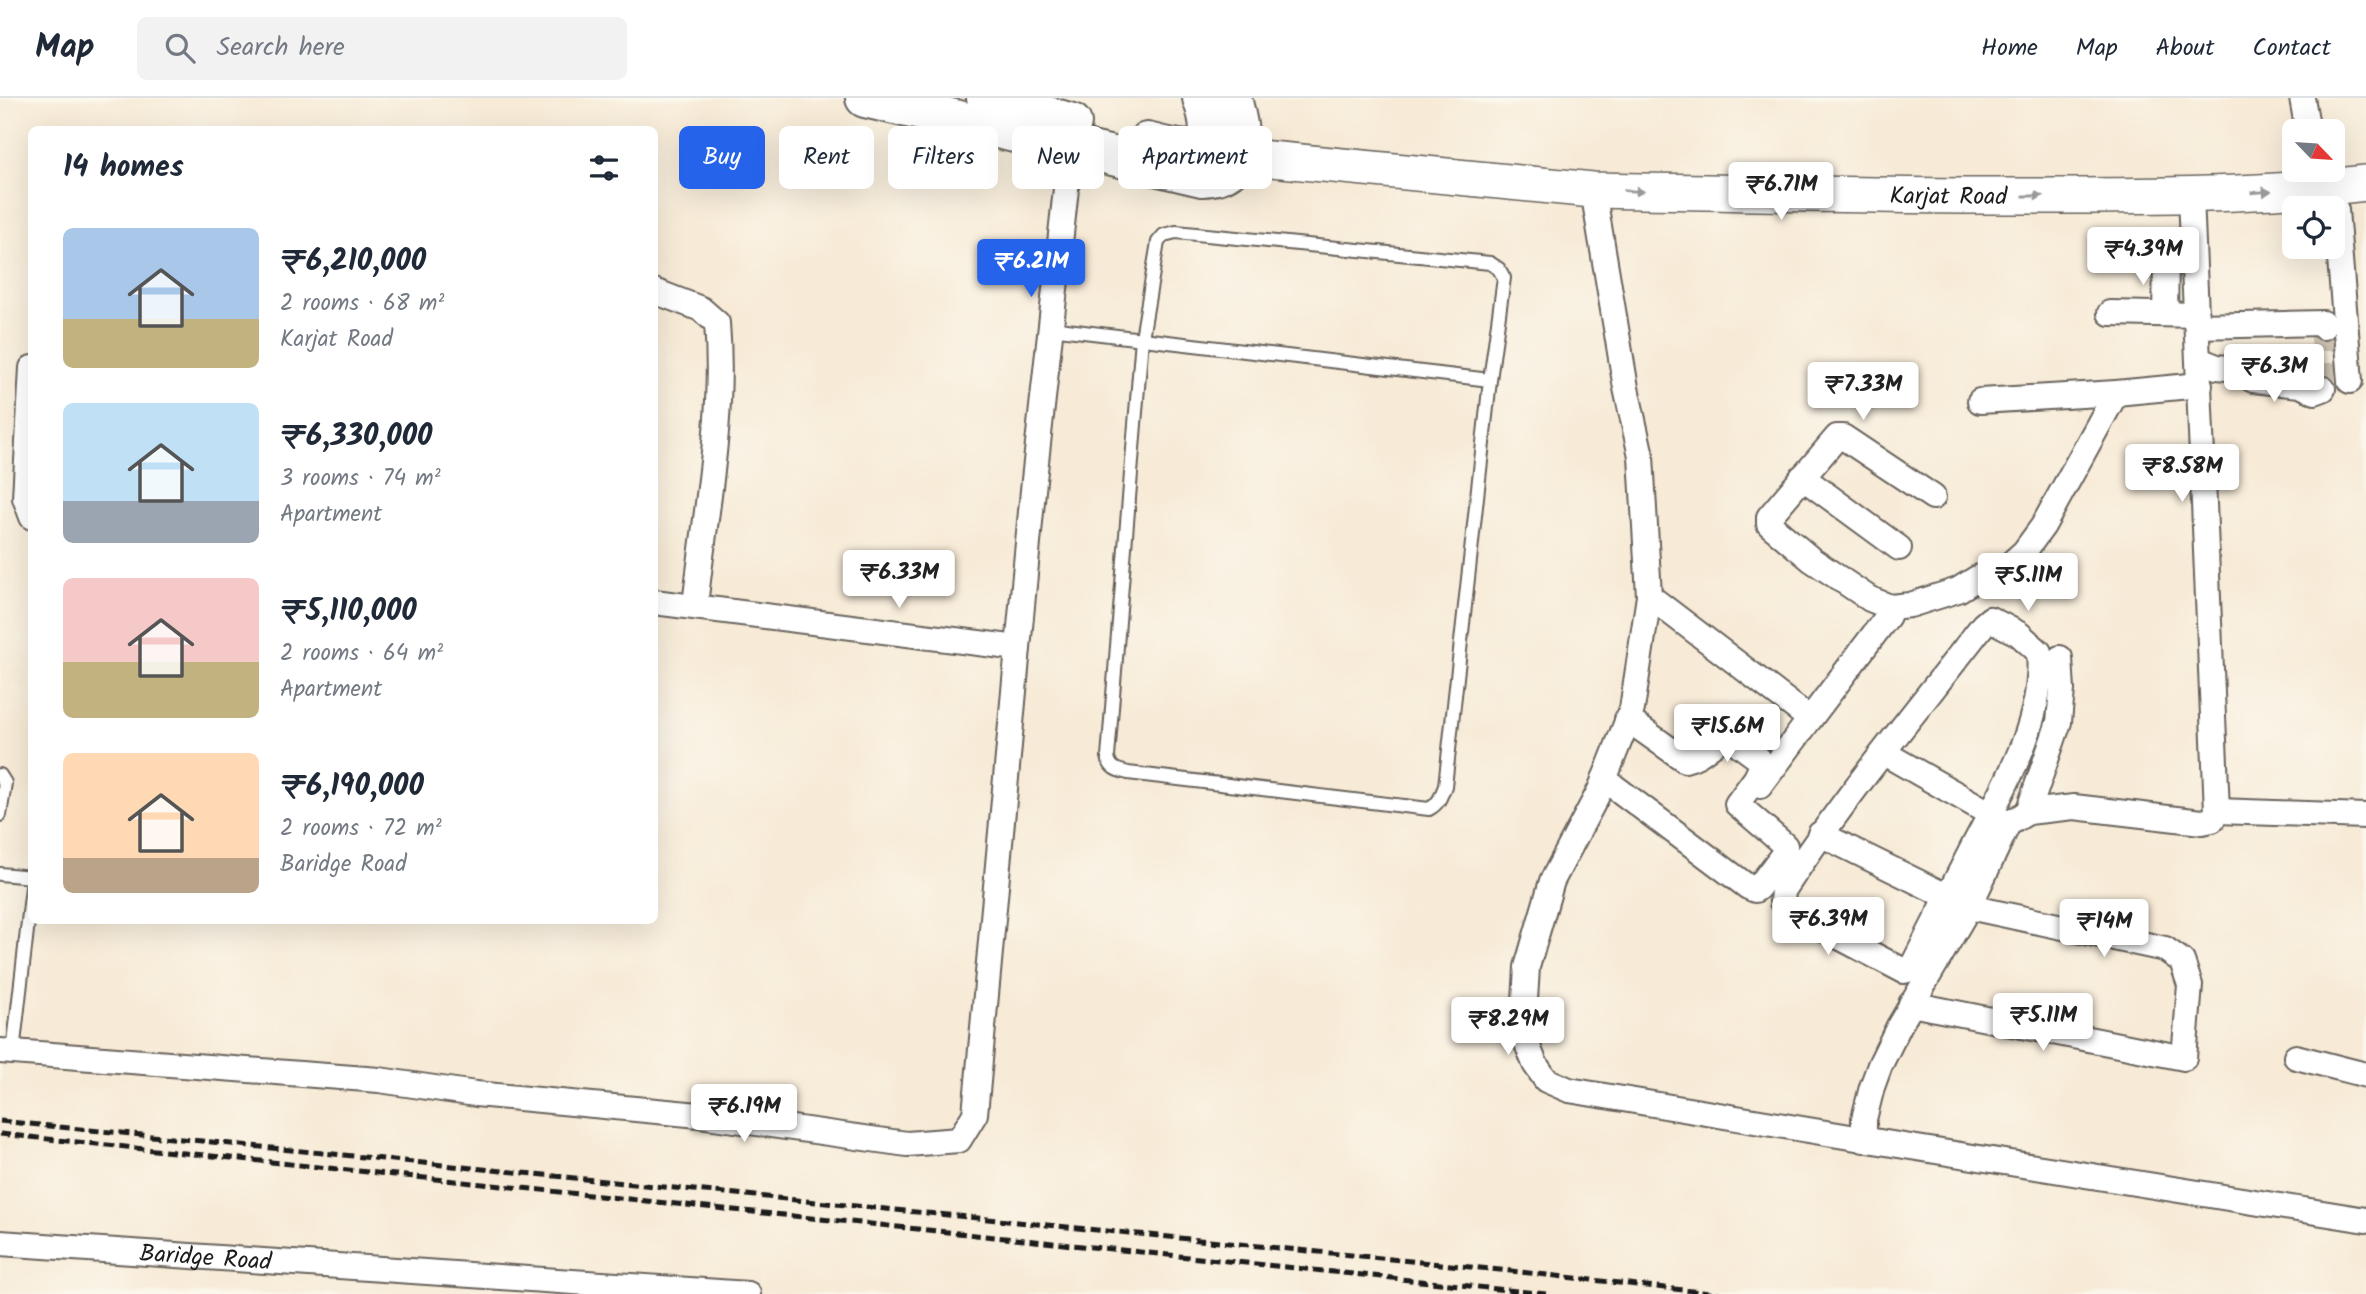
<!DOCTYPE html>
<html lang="en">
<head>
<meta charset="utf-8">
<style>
	:root { --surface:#fff; --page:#f2f2f3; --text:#1f2937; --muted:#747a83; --line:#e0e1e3; --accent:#2563eb }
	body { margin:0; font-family:Kalam,sans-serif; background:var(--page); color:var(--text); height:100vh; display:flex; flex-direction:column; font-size:26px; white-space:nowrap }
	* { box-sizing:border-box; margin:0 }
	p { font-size:23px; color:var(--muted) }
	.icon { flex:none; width:38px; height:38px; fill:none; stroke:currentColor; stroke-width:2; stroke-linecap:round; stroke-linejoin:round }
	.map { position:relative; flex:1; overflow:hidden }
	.details { position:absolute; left:28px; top:28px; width:630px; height:798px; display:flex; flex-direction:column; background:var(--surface); border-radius:10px; box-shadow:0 7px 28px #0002 }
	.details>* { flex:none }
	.banner { position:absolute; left:679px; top:28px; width:665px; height:63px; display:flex; gap:14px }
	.needle { width:46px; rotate:115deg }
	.tools { position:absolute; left:2282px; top:21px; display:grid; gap:14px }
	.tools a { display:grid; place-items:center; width:63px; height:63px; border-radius:10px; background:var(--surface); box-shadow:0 7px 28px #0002; font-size:35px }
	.price { position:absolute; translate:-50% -60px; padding:0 16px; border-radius:7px; background:#fff; color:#222; font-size:23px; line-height:46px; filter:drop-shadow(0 2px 4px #0008) }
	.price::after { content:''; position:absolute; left:50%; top:42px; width:21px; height:16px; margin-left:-10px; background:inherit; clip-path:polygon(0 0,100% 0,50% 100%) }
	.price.active { background:var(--accent); color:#fff }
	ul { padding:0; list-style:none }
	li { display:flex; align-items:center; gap:21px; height:175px; padding:0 35px }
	li span { display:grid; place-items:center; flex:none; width:196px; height:140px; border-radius:10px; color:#555 }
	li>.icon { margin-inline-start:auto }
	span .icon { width:84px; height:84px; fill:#fffc; stroke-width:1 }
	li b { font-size:30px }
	h2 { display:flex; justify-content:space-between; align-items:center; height:84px; padding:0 35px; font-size:30px }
	.tag { padding:0 24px; border-radius:10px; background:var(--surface); box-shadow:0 7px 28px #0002; font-size:24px; line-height:63px }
	.tag.active { background:var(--accent); color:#fff }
	header { display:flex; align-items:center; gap:42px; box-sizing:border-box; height:98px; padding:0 35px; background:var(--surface); border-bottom:2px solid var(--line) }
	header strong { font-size:33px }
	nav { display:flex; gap:38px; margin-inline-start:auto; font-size:24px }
	.search { width:490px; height:63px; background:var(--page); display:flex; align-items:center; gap:18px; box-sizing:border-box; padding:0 24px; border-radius:10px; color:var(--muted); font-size:26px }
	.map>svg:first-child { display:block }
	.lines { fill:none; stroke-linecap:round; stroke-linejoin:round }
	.minor-tunnel { stroke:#cbc1b1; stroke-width:24; stroke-dasharray:24 12; stroke-linecap:butt }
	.service-casing { stroke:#69645d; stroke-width:16 }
	.minor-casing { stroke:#69645d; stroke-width:28 }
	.secondary-casing { stroke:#69645d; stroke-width:38 }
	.primary-casing { stroke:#69645d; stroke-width:42 }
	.service { stroke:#fff; stroke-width:12 }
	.minor { stroke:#fff; stroke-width:24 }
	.secondary { stroke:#fff; stroke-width:35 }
	.primary { stroke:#fff; stroke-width:38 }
	.rail { stroke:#1c1c1c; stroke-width:5; stroke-dasharray:10 5; stroke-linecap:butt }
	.oneway { fill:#999 }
	.labels { text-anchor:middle; stroke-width:5; stroke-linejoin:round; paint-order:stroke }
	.street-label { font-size:24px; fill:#1c1c1c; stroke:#fbf7ec }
</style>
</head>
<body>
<header>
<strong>Map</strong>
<div class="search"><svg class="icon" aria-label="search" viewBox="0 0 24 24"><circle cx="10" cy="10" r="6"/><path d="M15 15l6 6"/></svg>Search here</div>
<nav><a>Home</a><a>Map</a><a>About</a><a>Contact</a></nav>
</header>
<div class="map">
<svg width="2366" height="1196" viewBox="0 0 2366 1196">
	<rect width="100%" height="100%" fill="#fbf7ec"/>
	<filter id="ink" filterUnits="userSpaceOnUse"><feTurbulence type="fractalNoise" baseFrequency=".0143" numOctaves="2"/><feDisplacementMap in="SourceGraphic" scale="14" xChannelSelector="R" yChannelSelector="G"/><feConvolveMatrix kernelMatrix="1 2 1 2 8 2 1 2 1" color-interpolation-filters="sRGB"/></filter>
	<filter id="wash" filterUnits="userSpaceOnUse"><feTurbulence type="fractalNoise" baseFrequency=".00686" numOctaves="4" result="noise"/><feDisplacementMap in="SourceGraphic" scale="28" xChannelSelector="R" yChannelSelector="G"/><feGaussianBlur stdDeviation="1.57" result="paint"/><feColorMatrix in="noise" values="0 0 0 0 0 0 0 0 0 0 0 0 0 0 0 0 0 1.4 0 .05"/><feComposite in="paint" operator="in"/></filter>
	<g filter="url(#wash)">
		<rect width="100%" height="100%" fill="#f7ead6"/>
	</g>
	<g filter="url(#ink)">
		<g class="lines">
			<polyline class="minor-tunnel" points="2323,229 2323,291"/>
			<g class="service-casing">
				<g id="service">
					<path d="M1176,134L1490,165L1499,171L1504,180L1490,282L1445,688C1441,698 1439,706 1429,711L1128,675C1117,672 1110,671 1108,659L1142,240L1158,144L1164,137Z"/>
					<polyline points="1050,230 1490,282"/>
					<polyline points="0,677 5,685 0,717"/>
					<polyline points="0,776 32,779"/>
					<polyline points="13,954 32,789"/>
				</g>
			</g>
			<g class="minor-casing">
				<g id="minor">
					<polyline points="2302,0 2308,33"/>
					<polyline points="1593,92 1626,290 1641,358 1649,498 1632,611 1600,692 1552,783 1527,869 1523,936 1535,966 1546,982 1569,992 1892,1046 2366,1122"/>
					<polyline points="2336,112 2350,283"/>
					<path d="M654,193L701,211L717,225C725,319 705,415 695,508"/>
					<polyline points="2110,215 2197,217"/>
					<polyline points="2165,216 2166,162"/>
					<polyline points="2197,228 2323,225 2323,229"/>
					<polyline points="2199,262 2217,269 2237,271 2253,282 2300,287 2315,294 2323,291"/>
					<polyline points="32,270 25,400 32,419"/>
					<polyline points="1980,303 2116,295 2200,287"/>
					<polyline points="1802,379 1899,450"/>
					<polyline points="1933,399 1843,339 1837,339 1769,419 1769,426 1812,462 1870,501 1890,509 1910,507 1958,492 1979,479 1996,479 2024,454 2043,428 2116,295"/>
					<polyline points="1649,498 1810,621 1760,688"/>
					<polyline points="654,504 1018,550 1034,382 1072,36"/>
					<path d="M1990,521L2019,536L2039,554C2045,624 2003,691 1972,751C1952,791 1931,831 1911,871L1904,873L1786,811L1782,804L1783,793C1843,700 1915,615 1983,527Z"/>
					<polyline points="1810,621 1888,518"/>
					<polyline points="1884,655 2005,724"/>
					<path d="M1604,681L1748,789L1755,792L1758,790L1785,754V748L1781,744L1737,706L1756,680L1762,667L1759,661L1729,639C1712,641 1705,658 1685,662L1627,621"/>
					<polyline points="2217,713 2366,718"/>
					<polyline points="2028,714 2059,624 2062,592 2060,560"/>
					<polyline points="1820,736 1969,809 2165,851 2182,863 2190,887 2184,960 1911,906"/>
					<polyline points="0,953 379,982 476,996 699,1017 907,1046 959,1042 975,1016 1018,550"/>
					<polyline points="2296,959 2366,977"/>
					<polyline points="1864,1042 1864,1021 1872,989 1880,967 1899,928 1969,809 2008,726 2028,714 2074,709 2202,724 2212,722 2217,713 2191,98"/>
					<path id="s1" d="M0,1145L748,1196"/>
				</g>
			</g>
			<g class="secondary-casing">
				<g id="secondary">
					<path id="s2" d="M1211,51L1239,58L1593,92L1642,93C1778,95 1913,99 2049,98C2155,98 2261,97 2366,85"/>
				</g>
			</g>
			<g class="primary-casing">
				<g id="primary">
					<path d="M865,0L1202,79C1253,78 1240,33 1232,0"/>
					<polyline points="986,0 1072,25"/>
					<path d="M1147,44C1193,56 1223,60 1202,0"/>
				</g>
			</g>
			<use href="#service" class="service"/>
			<use href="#minor" class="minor"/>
			<use href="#secondary" class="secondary"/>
			<use href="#primary" class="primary"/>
			<g class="rail">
				<polyline points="0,1023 1511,1173 1719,1196"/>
				<polyline points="0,1036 1546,1196"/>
			</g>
		</g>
		<defs><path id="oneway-solid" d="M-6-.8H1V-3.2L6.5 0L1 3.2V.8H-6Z" transform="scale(1.75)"/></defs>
		<g class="oneway">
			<use href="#oneway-solid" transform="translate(1634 93) rotate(2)"/>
			<use href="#oneway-solid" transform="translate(2261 94) rotate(-4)"/>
			<use href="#oneway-solid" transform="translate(2033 98)"/>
		</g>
	</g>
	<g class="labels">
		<g class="street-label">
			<text dy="8" stroke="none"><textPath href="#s2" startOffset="740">Karjat Road</textPath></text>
			<text dy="8" stroke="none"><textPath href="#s1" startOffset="206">Baridge Road</textPath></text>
		</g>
	</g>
</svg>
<div class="tools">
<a><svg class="needle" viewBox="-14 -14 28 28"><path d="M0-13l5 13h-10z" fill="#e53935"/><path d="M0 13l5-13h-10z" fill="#747a83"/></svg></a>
<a><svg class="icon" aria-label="locate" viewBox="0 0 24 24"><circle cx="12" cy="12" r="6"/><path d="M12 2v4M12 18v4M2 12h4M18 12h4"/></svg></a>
</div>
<b class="price" style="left:1781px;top:124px">₹6.71M</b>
<b class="price" style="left:2143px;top:189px">₹4.39M</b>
<b class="price active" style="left:1031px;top:201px">₹6.21M</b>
<b class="price" style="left:2274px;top:306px">₹6.3M</b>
<b class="price" style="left:1863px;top:324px">₹7.33M</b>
<b class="price" style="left:2182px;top:406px">₹8.58M</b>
<b class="price" style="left:899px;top:512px">₹6.33M</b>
<b class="price" style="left:2028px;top:515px">₹5.11M</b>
<b class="price" style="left:1727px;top:666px">₹15.6M</b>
<b class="price" style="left:1828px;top:859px">₹6.39M</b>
<b class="price" style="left:2104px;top:861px">₹14M</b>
<b class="price" style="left:2043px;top:955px">₹5.11M</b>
<b class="price" style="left:1508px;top:959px">₹8.29M</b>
<b class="price" style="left:744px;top:1046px">₹6.19M</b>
<div class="banner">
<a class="tag active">Buy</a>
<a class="tag">Rent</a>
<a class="tag">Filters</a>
<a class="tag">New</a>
<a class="tag">Apartment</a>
</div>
<section class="details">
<h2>14 homes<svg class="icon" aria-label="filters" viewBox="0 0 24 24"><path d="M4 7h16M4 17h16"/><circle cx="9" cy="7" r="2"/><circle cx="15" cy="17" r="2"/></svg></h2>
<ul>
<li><span style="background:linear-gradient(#a9c7e8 65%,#c2b280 0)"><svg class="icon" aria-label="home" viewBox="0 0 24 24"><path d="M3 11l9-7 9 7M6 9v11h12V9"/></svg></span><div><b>₹6,210,000</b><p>2 rooms · 68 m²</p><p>Karjat Road</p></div></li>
<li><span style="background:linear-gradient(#bfe0f5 70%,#9aa5b1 0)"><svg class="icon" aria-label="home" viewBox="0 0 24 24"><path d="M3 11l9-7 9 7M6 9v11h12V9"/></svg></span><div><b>₹6,330,000</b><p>3 rooms · 74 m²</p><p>Apartment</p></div></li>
<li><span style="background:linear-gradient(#f6c9c9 60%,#c2b280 0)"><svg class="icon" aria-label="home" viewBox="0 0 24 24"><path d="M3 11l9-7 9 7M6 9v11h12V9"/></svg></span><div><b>₹5,110,000</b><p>2 rooms · 64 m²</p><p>Apartment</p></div></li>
<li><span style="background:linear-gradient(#ffd9b3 75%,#b9a48a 0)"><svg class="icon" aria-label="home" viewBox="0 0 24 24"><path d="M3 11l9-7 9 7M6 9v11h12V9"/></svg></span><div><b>₹6,190,000</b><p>2 rooms · 72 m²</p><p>Baridge Road</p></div></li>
</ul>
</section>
</div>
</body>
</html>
